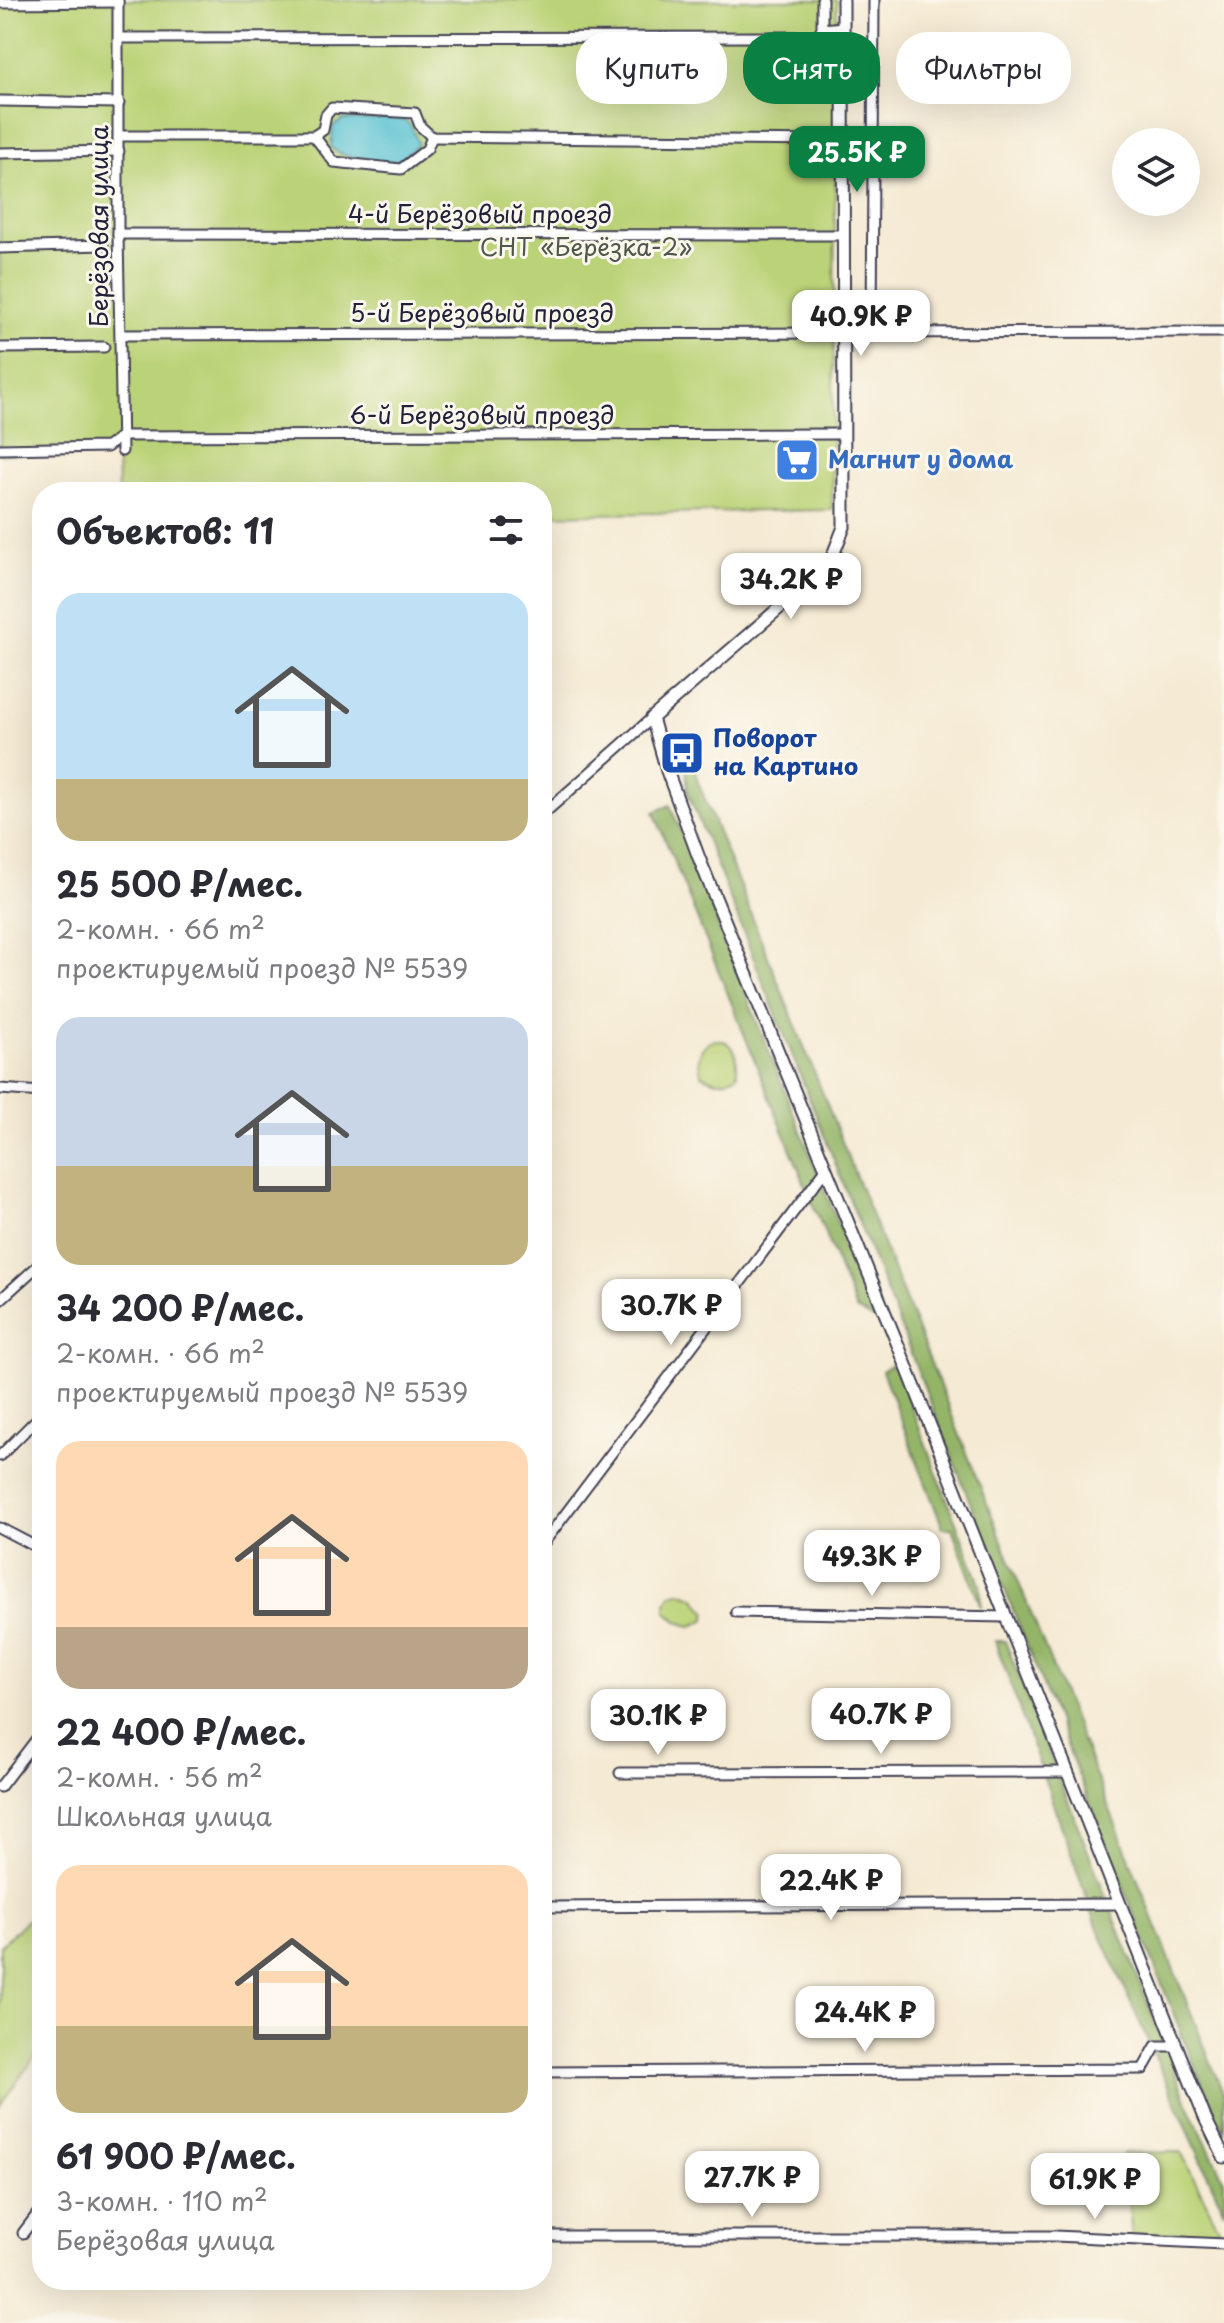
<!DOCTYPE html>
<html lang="ru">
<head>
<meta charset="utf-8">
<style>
	:root { --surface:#fff; --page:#f2f2f3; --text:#2b2b33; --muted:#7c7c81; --accent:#0b8043 }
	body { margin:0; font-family:"Playpen Sans",sans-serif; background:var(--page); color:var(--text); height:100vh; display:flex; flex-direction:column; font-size:30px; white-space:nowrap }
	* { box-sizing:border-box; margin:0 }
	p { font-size:26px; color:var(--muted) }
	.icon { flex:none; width:44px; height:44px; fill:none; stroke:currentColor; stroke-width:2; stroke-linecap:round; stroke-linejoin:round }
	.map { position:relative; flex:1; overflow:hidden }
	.side { position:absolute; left:32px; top:482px; width:520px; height:1808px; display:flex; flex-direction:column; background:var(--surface); border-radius:32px; box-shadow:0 8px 32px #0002 }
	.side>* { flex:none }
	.top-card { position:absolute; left:576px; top:32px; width:528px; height:72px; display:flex; gap:16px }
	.fabs { position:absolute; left:1112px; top:128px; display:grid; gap:16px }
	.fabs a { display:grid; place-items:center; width:88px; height:88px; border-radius:50%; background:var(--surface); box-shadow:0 8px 32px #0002; font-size:40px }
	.price { position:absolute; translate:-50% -68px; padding:0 18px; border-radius:16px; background:#fff; color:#222; font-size:26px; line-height:52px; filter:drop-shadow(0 2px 4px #0008) }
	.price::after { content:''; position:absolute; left:50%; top:48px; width:24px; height:18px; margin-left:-12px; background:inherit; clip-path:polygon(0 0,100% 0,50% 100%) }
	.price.current { background:var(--accent); color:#fff }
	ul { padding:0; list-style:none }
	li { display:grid; align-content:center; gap:16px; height:424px; padding:0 24px }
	li span { display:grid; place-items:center; height:248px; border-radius:24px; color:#555 }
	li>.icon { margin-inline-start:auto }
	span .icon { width:144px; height:144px; fill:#fffc; stroke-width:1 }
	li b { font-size:34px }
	h2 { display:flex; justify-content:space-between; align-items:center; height:96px; padding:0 24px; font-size:34px }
	.pill { padding:0 28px; border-radius:32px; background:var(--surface); box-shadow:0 8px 32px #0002; font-size:28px; line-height:72px }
	.pill.current { background:var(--accent); color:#fff }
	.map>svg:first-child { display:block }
	.green { fill:#bbd378; stroke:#6e7a5a; stroke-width:2 }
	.forest { fill:#94b568; stroke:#5b6c52; stroke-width:2 }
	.water { fill:#58c2d3; stroke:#3d7287; stroke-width:2 }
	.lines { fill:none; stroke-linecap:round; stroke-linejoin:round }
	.minor-casing { stroke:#424052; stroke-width:13 }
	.tertiary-casing { stroke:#424052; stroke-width:15 }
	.minor { stroke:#fff; stroke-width:9 }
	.tertiary { stroke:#fff; stroke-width:11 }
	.labels { text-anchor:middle; stroke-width:6; stroke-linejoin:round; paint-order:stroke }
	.street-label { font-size:24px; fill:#22223b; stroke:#fbf7ec }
	.park-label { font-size:24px; fill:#50574d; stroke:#fbf7ec }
	.shop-label { font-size:24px; font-weight:bold; fill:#366cbe; stroke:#fbf7ec; text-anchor:start }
	.transit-label { font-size:24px; font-weight:bold; fill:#164399; stroke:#fbf7ec; text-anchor:start }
</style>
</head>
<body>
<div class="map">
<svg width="1224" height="2323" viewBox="0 0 1224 2323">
	<rect width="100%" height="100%" fill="#fbf7ec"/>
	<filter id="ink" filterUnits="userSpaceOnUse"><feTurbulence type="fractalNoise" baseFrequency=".0125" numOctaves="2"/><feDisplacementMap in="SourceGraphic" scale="16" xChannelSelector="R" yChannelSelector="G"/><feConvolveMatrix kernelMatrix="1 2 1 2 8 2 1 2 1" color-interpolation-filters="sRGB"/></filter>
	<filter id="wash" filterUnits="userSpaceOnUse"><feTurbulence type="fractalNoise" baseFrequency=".006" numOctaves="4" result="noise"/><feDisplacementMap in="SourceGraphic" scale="32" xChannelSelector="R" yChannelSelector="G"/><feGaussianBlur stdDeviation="1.8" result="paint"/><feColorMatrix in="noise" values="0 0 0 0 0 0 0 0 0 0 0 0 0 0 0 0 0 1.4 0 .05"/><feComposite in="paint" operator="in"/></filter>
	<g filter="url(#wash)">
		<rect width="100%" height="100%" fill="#f5ead3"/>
		<g class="green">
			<polygon points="0,0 837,0 832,510 542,515 542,492 118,492 117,452 0,454"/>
			<path d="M714,1040C736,1039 738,1058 737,1075C724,1084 715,1082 702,1075C696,1060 698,1047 714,1040Z"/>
			<path d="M680,1592L694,1597L707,1613L705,1620L692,1626C680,1624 674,1620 666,1611V1603L672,1594Z"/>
			<polygon points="42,1905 42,2047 0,2105 0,1946"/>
			<polygon points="1181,2152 1220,2230 1132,2235 1123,2153"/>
		</g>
		<g class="forest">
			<polygon points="692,753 698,782 1224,2095 1224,2132 1196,2070 688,793 685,758"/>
			<polygon points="670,805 877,1321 856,1310 654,812"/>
			<polygon points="894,1363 980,1584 981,1607 952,1528 943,1528 882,1371"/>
			<polygon points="995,1641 1005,1641 1189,2107 1224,2180 1224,2211 1098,1929"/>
		</g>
		<path class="water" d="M344,119C361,122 392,115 405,121C413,125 415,136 418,144C412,149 405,158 398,160C382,165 342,159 331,147L333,126Z"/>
	</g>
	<g filter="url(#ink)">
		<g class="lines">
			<g class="minor-casing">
				<g id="minor">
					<polyline points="118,0 118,234 122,451"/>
					<polyline points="822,0 822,29 843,27"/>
					<polyline points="0,3 118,2"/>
					<polyline points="119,38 815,37 822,29"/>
					<polyline points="0,101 119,103"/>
					<polyline points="119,136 314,136 323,130 326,115 332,108 415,113 420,126 432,137 825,141 843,134"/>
					<polyline points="314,136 334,162 401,169 427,149 432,137"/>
					<polyline points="0,153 119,151"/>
					<polyline points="118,234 843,235"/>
					<polyline points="0,248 103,245"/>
					<polyline points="872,332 874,0"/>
					<polyline points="121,335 1224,332"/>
					<polyline points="0,348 104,347"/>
					<polyline points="0,449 107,447 121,436 843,434"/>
					<polyline points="542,815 652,718"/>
					<polyline points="0,1089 42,1092"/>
					<polyline points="0,1300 42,1262"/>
					<polyline points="0,1456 42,1414"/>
					<polyline points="0,1528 42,1550"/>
					<polyline points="542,1545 826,1169"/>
					<polyline points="736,1612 1006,1617"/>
					<polyline points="620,1773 1068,1772"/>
					<polyline points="0,1787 42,1732"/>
					<polyline points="542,1907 1120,1904"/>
					<polyline points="542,2072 1143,2069 1156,2046 1176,2046"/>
					<polyline points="23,2233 42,2208"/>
					<polyline points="542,2236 1055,2236 1224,2244"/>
				</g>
			</g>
			<g class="tertiary-casing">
				<polyline id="tertiary" points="843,0 844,527 829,565 652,718 667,771 699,858 898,1345 1205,2118 1224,2157"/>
			</g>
			<use href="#minor" class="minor"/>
			<use href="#tertiary" class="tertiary"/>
		</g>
	</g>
	<defs>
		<g id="supermarket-square" transform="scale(2.3)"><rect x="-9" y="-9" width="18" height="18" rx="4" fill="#3f7fe0" stroke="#fbf7ec"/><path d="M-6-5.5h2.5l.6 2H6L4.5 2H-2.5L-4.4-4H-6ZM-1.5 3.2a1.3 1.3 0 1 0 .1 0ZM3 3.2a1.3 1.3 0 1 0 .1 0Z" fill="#fff"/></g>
		<g id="bus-square" transform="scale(2.3)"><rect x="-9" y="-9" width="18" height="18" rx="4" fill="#1a4fb4" stroke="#fbf7ec"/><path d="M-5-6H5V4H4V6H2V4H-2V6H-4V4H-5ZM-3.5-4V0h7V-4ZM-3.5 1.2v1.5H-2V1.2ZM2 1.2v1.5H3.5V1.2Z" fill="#fff"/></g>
	</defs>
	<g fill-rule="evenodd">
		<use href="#supermarket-square" x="797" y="460"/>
		<use href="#bus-square" x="682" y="753"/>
	</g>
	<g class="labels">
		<g class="street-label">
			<text x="480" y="223">4-й Берёзовый проезд</text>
			<text transform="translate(100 226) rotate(-90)" y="8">Берёзовая улица</text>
			<text x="482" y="322">5-й Берёзовый проезд</text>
			<text x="482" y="424">6-й Берёзовый проезд</text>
		</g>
		<g class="park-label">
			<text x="586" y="256">СНТ «Берёзка-2»</text>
		</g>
		<g class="shop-label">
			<text x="828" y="468">Магнит у дома</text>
		</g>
		<g class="transit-label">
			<text x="713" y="747">Поворот<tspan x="713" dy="28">на Картино</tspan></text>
		</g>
	</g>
</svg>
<div class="fabs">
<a><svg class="icon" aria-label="layers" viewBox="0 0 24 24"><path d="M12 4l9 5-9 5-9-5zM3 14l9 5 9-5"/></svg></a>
</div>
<b class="price current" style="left:857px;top:194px">25.5K ₽</b>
<b class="price" style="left:861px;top:358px">40.9K ₽</b>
<b class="price" style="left:791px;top:621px">34.2K ₽</b>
<b class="price" style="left:671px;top:1347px">30.7K ₽</b>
<b class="price" style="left:872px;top:1598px">49.3K ₽</b>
<b class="price" style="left:881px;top:1756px">40.7K ₽</b>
<b class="price" style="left:658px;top:1757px">30.1K ₽</b>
<b class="price" style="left:831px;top:1922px">22.4K ₽</b>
<b class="price" style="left:865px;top:2054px">24.4K ₽</b>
<b class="price" style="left:752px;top:2219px">27.7K ₽</b>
<b class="price" style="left:1095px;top:2221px">61.9K ₽</b>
<div class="top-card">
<a class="pill">Купить</a>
<a class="pill current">Снять</a>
<a class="pill">Фильтры</a>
</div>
<section class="side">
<h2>Объектов: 11<svg class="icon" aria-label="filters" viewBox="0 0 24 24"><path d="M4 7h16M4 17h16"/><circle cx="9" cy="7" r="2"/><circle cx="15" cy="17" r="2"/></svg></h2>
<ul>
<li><span style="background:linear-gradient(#bfe0f5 75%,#c2b280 0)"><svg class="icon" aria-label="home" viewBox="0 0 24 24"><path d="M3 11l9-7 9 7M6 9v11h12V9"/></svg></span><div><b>25 500 ₽/мес.</b><p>2-комн. · 66 m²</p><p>проектируемый проезд № 5539</p></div></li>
<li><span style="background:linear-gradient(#c9d6e8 60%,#c2b280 0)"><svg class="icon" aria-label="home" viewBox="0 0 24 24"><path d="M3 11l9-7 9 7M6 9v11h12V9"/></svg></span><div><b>34 200 ₽/мес.</b><p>2-комн. · 66 m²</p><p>проектируемый проезд № 5539</p></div></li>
<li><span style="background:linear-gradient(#ffd9b3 75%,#b9a48a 0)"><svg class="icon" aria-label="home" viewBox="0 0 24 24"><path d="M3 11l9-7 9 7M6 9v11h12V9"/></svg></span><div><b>22 400 ₽/мес.</b><p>2-комн. · 56 m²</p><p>Школьная улица</p></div></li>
<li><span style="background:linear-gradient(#ffd9b3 65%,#c2b280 0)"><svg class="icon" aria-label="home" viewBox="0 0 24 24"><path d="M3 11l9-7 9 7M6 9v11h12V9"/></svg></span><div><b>61 900 ₽/мес.</b><p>3-комн. · 110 m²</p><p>Берёзовая улица</p></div></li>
</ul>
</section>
</div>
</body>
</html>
